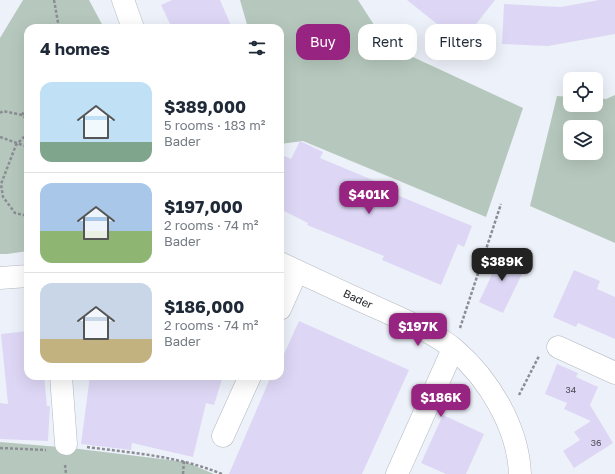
<!DOCTYPE html>
<html lang="en">
<head>
<meta charset="utf-8">
<style>
	:root { --surface:#fff; --page:#f2f2f3; --text:#1f2937; --muted:#747a83; --line:#e0e1e3; --accent:#982481 }
	body { margin:0; font-family:"Golos Text",sans-serif; background:var(--page); color:var(--text); height:100vh; display:flex; flex-direction:column; font-size:15px; white-space:nowrap }
	* { box-sizing:border-box; margin:0 }
	p { font-size:13px; color:var(--muted) }
	.icon { flex:none; width:22px; height:22px; fill:none; stroke:currentColor; stroke-width:2; stroke-linecap:round; stroke-linejoin:round }
	.map { position:relative; flex:1; overflow:hidden }
	.sheet { position:absolute; left:24px; top:24px; width:260px; height:356px; display:flex; flex-direction:column; background:var(--surface); border-radius:12px; box-shadow:0 4px 16px #0002 }
	.sheet>* { flex:none }
	.guide { position:absolute; left:296px; top:24px; width:259px; height:36px; display:flex; gap:8px }
	.buttons { position:absolute; left:563px; top:72px; display:grid; gap:8px }
	.buttons a { display:grid; place-items:center; width:40px; height:40px; border-radius:8px; background:var(--surface); box-shadow:0 4px 16px #0002; font-size:20px }
	.price { position:absolute; translate:-50% -34px; padding:0 9px; border-radius:8px; background:var(--accent); color:#fff; font-size:13px; line-height:26px; filter:drop-shadow(0 1px 2px #0008) }
	.price::after { content:''; position:absolute; left:50%; top:24px; width:12px; height:9px; margin-left:-6px; background:inherit; clip-path:polygon(0 0,100% 0,50% 100%) }
	.price.on { background:#222; color:#fff }
	ul { padding:0; list-style:none }
	li { display:flex; align-items:center; gap:12px; height:100px; padding:0 16px }
	li+li { border-top:1px solid var(--line) }
	li span { display:grid; place-items:center; flex:none; width:112px; height:80px; border-radius:12px; color:#555 }
	li>.icon { margin-inline-start:auto }
	span .icon { width:48px; height:48px; fill:#fffc; stroke-width:1 }
	li b { font-size:17px }
	h2 { display:flex; justify-content:space-between; align-items:center; height:48px; padding:0 16px; font-size:17px }
	.tag { padding:0 14px; border-radius:12px; background:var(--surface); box-shadow:0 4px 16px #0002; font-size:14px; line-height:36px }
	.tag.on { background:var(--accent); color:#fff }
	.map>svg:first-child { display:block }
	.green { fill:#b6c8bd; fill-rule:evenodd }
	.building { fill:#ddd7f5 }
	.lines { fill:none; stroke-linecap:round; stroke-linejoin:round }
	.minor-casing { stroke:#b4b8c0; stroke-width:23 }
	.path { stroke:#8a8d93; stroke-width:2.5; stroke-dasharray:3 2; stroke-linecap:butt }
	.minor { stroke:#fff; stroke-width:22 }
	.labels { text-anchor:middle; stroke-width:3.5; stroke-linejoin:round; paint-order:stroke }
	.number-label { font-size:9px; fill:#4d4d57 }
	.street-label { font-size:11px; fill:#1d1f22; stroke:#fff }
</style>
</head>
<body>
<div class="map">
<svg width="615" height="474" viewBox="0 0 615 474">
	<rect width="100%" height="100%" fill="#edf1f9"/>
	<g class="green">
		<polygon points="23,0 89,0 104,28 28,28 28,251 7,254 0,254 0,38"/>
		<polygon points="240,0 358,0 387,45 523,108 486,217 303,141 280,144 280,28 248,28"/>
		<path d="M615,95V243L530,206L557,96L570,97V105H596V98L606,99ZM570,127H596V153H570Z"/>
		<polygon points="0,442 71,448 186,462 214,474 0,474"/>
	</g>
	<g class="building">
		<polygon points="172,0 220,0 232,28 172,28 161,5"/>
		<polygon points="407,0 495,0 461,43"/>
		<polygon points="599,0 615,0 615,34 548,46 502,44 504,4 561,7"/>
		<polygon points="300,141 323,152 320,158 399,191 397,195 472,226 464,247 458,244 441,285 382,260 384,256 307,225 308,223 280,209 280,154 291,159"/>
		<polygon points="504,249 522,257 516,271 522,274 503,313 479,302"/>
		<polygon points="574,270 600,281 597,289 615,297 615,339 578,323 576,327 553,317"/>
		<polygon points="299,321 409,370 362,474 229,474 271,376 280,376 280,363"/>
		<polygon points="28,331 28,376 44,376 47,406 50,406 48,441 0,439 0,403 8,404 1,334"/>
		<polygon points="557,364 578,373 576,377 598,387 590,405 613,443 574,468 563,451 580,440 574,432 591,421 564,409 567,403 545,394"/>
		<polygon points="90,376 223,376 214,405 206,403 193,457 132,443 131,450 81,444"/>
		<polygon points="443,415 484,434 466,474 446,474 421,463"/>
	</g>
	<g class="lines">
		<g class="minor-casing">
			<g id="minor">
				<polyline points="123,0 133,28"/>
				<path d="M280,263C314,279 348,295 382,310C406,321 433,332 454,349C489,379 518,427 520,474"/>
				<polyline points="0,278 28,276"/>
				<polyline points="280,309 297,271"/>
				<polyline points="558,347 615,373"/>
				<polyline points="61,376 66,444"/>
				<polyline points="223,436 250,376"/>
				<polyline points="397,474 453,349"/>
			</g>
		</g>
		<g class="path">
			<polyline points="54,0 59,28"/>
			<polyline points="0,113 3,111 22,115 28,120"/>
			<polyline points="22,115 28,106"/>
			<polyline points="28,133 16,145 1,184 3,197 15,213 28,216"/>
			<polyline points="0,137 28,147"/>
			<polyline points="460,328 501,204"/>
			<polyline points="519,395 539,356"/>
			<path d="M87,447C133,453 178,456 222,474"/>
			<polyline points="0,448 46,450"/>
			<polyline points="65,465 66,474"/>
			<polyline points="183,474 184,461"/>
		</g>
		<use href="#minor" class="minor"/>
	</g>
	<g class="labels">
		<g class="number-label">
			<text x="571" y="393">34</text>
			<text x="596" y="446">36</text>
		</g>
		<g class="street-label">
			<text transform="translate(358 299) rotate(25)" y="4">Bader</text>
		</g>
	</g>
</svg>
<div class="buttons">
<a><svg class="icon" aria-label="locate" viewBox="0 0 24 24"><circle cx="12" cy="12" r="6"/><path d="M12 2v4M12 18v4M2 12h4M18 12h4"/></svg></a>
<a><svg class="icon" aria-label="layers" viewBox="0 0 24 24"><path d="M12 4l9 5-9 5-9-5zM3 14l9 5 9-5"/></svg></a>
</div>
<b class="price" style="left:369px;top:215px">$401K</b>
<b class="price on" style="left:502px;top:282px">$389K</b>
<b class="price" style="left:418px;top:347px">$197K</b>
<b class="price" style="left:441px;top:418px">$186K</b>
<div class="guide">
<a class="tag on">Buy</a>
<a class="tag">Rent</a>
<a class="tag">Filters</a>
</div>
<section class="sheet">
<h2>4 homes<svg class="icon" aria-label="filters" viewBox="0 0 24 24"><path d="M4 7h16M4 17h16"/><circle cx="9" cy="7" r="2"/><circle cx="15" cy="17" r="2"/></svg></h2>
<ul>
<li><span style="background:linear-gradient(#bfe0f5 75%,#7fa58c 0)"><svg class="icon" aria-label="home" viewBox="0 0 24 24"><path d="M3 11l9-7 9 7M6 9v11h12V9"/></svg></span><div><b>$389,000</b><p>5 rooms · 183 m²</p><p>Bader</p></div></li>
<li><span style="background:linear-gradient(#a9c7e8 60%,#8fb573 0)"><svg class="icon" aria-label="home" viewBox="0 0 24 24"><path d="M3 11l9-7 9 7M6 9v11h12V9"/></svg></span><div><b>$197,000</b><p>2 rooms · 74 m²</p><p>Bader</p></div></li>
<li><span style="background:linear-gradient(#c9d6e8 70%,#c2b280 0)"><svg class="icon" aria-label="home" viewBox="0 0 24 24"><path d="M3 11l9-7 9 7M6 9v11h12V9"/></svg></span><div><b>$186,000</b><p>2 rooms · 74 m²</p><p>Bader</p></div></li>
</ul>
</section>
</div>
</body>
</html>
